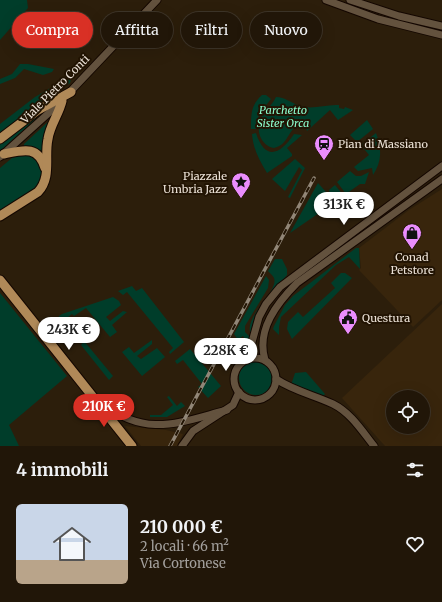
<!DOCTYPE html>
<html lang="it">
<head>
<meta charset="utf-8">
<style>
	:root { --surface:#211608; --page:#2d2316; --text:#f1f3f6; --muted:#a29f9c; --line:#3e3529; --accent:#d93025 }
	body { margin:0; font-family:Merriweather,serif; background:var(--page); color:var(--text); height:100vh; display:flex; flex-direction:column; font-size:15px; white-space:nowrap }
	* { box-sizing:border-box; margin:0 }
	p { font-size:13px; color:var(--muted) }
	.icon { flex:none; width:22px; height:22px; fill:none; stroke:currentColor; stroke-width:2; stroke-linecap:round; stroke-linejoin:round }
	.map { position:relative; height:446px; overflow:hidden }
	.details { display:flex; flex-direction:column; background:var(--surface); flex:1 }
	.details>* { flex:none }
	.hud { position:absolute; left:12px; top:12px; width:418px; height:36px; display:flex; gap:8px }
	.tools { position:absolute; left:386px; top:390px; display:grid; gap:8px }
	.tools a { display:grid; place-items:center; width:44px; height:44px; border-radius:50%; background:var(--surface); box-shadow:0 4px 16px #0002,0 0 0 1px var(--line); font-size:20px }
	.price { position:absolute; translate:-50% -34px; padding:0 9px; border-radius:14px; background:#fff; color:#222; font-size:13px; line-height:26px; filter:drop-shadow(0 1px 2px #0008) }
	.price::after { content:''; position:absolute; left:50%; top:24px; width:12px; height:9px; margin-left:-6px; background:inherit; clip-path:polygon(0 0,100% 0,50% 100%) }
	.price.selected { background:var(--accent); color:#fff }
	ul { padding:0; list-style:none }
	li { display:flex; align-items:center; gap:12px; height:100px; padding:0 16px }
	li+li { border-top:1px solid var(--line) }
	li span { display:grid; place-items:center; flex:none; width:112px; height:80px; border-radius:6px; color:#555 }
	li>.icon { margin-inline-start:auto }
	span .icon { width:48px; height:48px; fill:#fffc; stroke-width:1 }
	li b { font-size:17px }
	h2 { display:flex; justify-content:space-between; align-items:center; height:48px; padding:0 16px; font-size:17px }
	.chip { padding:0 14px; border-radius:18px; background:var(--surface); box-shadow:0 4px 16px #0002,0 0 0 1px var(--line); font-size:14px; line-height:36px }
	.chip.selected { background:var(--accent); color:#fff }
	.map>svg:first-child { display:block }
	.built { fill:#38250c; fill-rule:evenodd }
	.green { fill:#003d2a }
	.lines { fill:none; stroke-linecap:round; stroke-linejoin:round }
	.minor-casing { stroke:#140700; stroke-width:9 }
	.major-casing { stroke:#140700; stroke-width:11 }
	.minor { stroke:#63523e; stroke-width:7 }
	.major { stroke:#b08958; stroke-width:9 }
	.rail-casing { stroke:#918677; stroke-width:3.5 }
	.rail { stroke:#221403; stroke-width:2; stroke-dasharray:6; stroke-linecap:butt }
	.labels { text-anchor:middle; stroke-width:4; stroke-linejoin:round; paint-order:stroke }
	.street-label { font-size:11px; fill:#ebe1d6; stroke:#221403 }
	.park-label { font-size:11px; font-style:italic; fill:#8bfccd; stroke:#221403 }
	.poi-label { font-size:11px; fill:#ebe1d6; stroke:#221403; text-anchor:start }
</style>
</head>
<body>
<div class="map">
<svg width="442" height="446" viewBox="0 0 442 446">
	<rect width="100%" height="100%" fill="#2c1e0b"/>
	<g class="built">
		<polygon points="442,189 442,300 413,327 359,270 361,268 359,248 409,210"/>
		<path d="M442,304V446H385L342,398ZM393,397H423V427H393Z"/>
		<polygon points="125,426 166,430 183,434 177,446 141,446"/>
	</g>
	<g class="green">
		<polygon points="0,0 27,0 28,8 0,40"/>
		<polygon points="20,64 28,64 54,69 52,72 43,75 24,69 15,78 0,84 0,79 12,74"/>
		<polygon points="66,74 71,79 70,83 0,134 0,124 35,97 63,81"/>
		<path d="M262,95H266L271,99C264,108 255,117 256,129H251C251,114 251,105 262,95Z"/>
		<path d="M276,97C285,97 291,103 300,106C313,110 326,104 339,105V108L344,109L345,107L353,110L338,120L330,110L307,131L306,128L296,126C287,134 287,145 274,148C261,146 255,130 261,118C265,111 272,105 276,97Z"/>
		<polygon points="49,107 0,151 0,143"/>
		<polygon points="50,120 43,153 34,148 24,146 24,144"/>
		<polygon points="367,120 373,129 357,142 350,135"/>
		<path d="M256,133C265,161 280,155 294,134L302,135L287,148L292,154V156L267,173C259,160 253,148 252,134Z"/>
		<path d="M376,133C382,148 382,162 373,175L372,168L358,171L354,167L369,155L361,145Z"/>
		<path d="M22,155L35,157L40,160C41,165 43,171 43,176C42,191 12,203 0,210V168L12,158Z"/>
		<polygon points="295,159 305,168 290,198 288,197 302,170 299,167 285,191 272,179"/>
		<polygon points="350,171 356,176 361,176 369,172 365,184 360,184 346,194 337,182"/>
		<polygon points="318,183 326,192 322,211 290,233"/>
		<polygon points="335,185 344,196 325,209 326,198 330,194 329,190"/>
		<polygon points="356,248 359,248 360,269 349,257 336,265 281,317 279,327 279,335 273,329 274,326 285,305 293,296"/>
		<path d="M275,259H282L287,269V275L278,286L253,332H250C246,314 279,291 274,278C273,276 270,273 268,271Z"/>
		<polygon points="341,273 345,273 352,278 292,339 287,329 288,322 298,312 303,317 335,288 331,283"/>
		<polygon points="266,276 269,280 268,288 245,326 245,332 251,338 245,357 237,361 229,356 225,352 231,338 239,348 246,342 243,336 238,340 234,334"/>
		<polygon points="132,286 136,291 142,288 184,342 170,354 169,352 173,348 127,292 123,295 118,291"/>
		<polygon points="0,293 67,376 9,425 19,446 0,446"/>
		<polygon points="113,297 119,301 121,305 106,317 110,321 123,311 127,312 112,325 117,332 110,337 86,308 74,316 72,314 66,319 82,339 79,341 65,325 60,328 57,323 59,316 62,314"/>
		<polygon points="152,340 152,344 137,356 141,359 157,348 165,357 142,376 122,352 129,347 134,353"/>
		<polygon points="84,341 113,376 109,380 81,345"/>
		<polygon points="190,349 221,386 208,398 198,387 202,384 183,360 177,364 175,361"/>
		<circle cx="256" cy="378" r="17"/>
		<polygon points="306,372 325,394 323,396 291,385 295,373"/>
		<polygon points="169,396 177,406 181,402 185,406 167,417 150,417 150,415 161,415 173,405 167,397"/>
	</g>
	<g class="lines">
		<g class="minor-casing">
			<g id="minor">
				<polyline points="326,0 378,19 442,35"/>
				<polyline points="350,0 399,16 442,26"/>
				<polyline points="68,94 157,0"/>
				<polyline points="0,157 61,102"/>
				<circle cx="255" cy="379" r="21"/>
				<polyline points="247,360 259,317 266,304 280,287 442,166"/>
				<path d="M265,360C256,330 277,303 297,283L442,179"/>
				<path d="M276,379C294,391 314,395 333,404C351,413 362,431 374,446"/>
				<path d="M101,403C147,438 177,423 227,410"/>
				<polyline points="182,446 193,431 233,405 239,392"/>
			</g>
		</g>
		<g class="major-casing">
			<g id="major">
				<polyline points="0,139 38,110 71,92"/>
				<path d="M4,154C23,150 38,145 45,168"/>
				<path d="M0,216L38,192C52,177 44,157 48,139C50,125 59,114 62,101"/>
				<polyline points="0,280 132,446"/>
			</g>
		</g>
		<use href="#minor" class="minor"/>
		<use href="#major" class="major"/>
		<g class="rail-casing">
			<polyline id="rail" points="170,446 314,178"/>
		</g>
		<use href="#rail" class="rail"/>
	</g>
	<defs>
		<g id="station-pin" transform="scale(1)"><path d="M0 17L-7.5 6A9.5 9.5 0 1 1 7.5 6Z" fill="#ea8dfd" stroke="#221403"/><path d="M-3-6H3Q5-6 5-4V2Q5 4 3 4L4.5 6H3L1.5 4h-3L-3 6H-4.5L-3 4Q-5 4-5 2V-4Q-5-6-3-6ZM-3.5-4v3h7v-3ZM-3.5 1v1.5H-2V1ZM2 1v1.5H3.5V1Z" fill="#111"/></g>
		<g id="sight-pin" transform="scale(1)"><path d="M0 17L-7.5 6A9.5 9.5 0 1 1 7.5 6Z" fill="#ea8dfd" stroke="#221403"/><path d="M0-6L1.8-2.2L6-1.7L2.9 1.2L3.7 5.4L0 3.3L-3.7 5.4L-2.9 1.2L-6-1.7L-1.8-2.2Z" fill="#111"/></g>
		<g id="shop-pin" transform="scale(1)"><path d="M0 17L-7.5 6A9.5 9.5 0 1 1 7.5 6Z" fill="#ea8dfd" stroke="#221403"/><path d="M-5-2.5h2.3a2.7 3.5 0 0 1 5.4 0H5L5.5 6h-11ZM-1.5-2.5h3a1.5 2.3 0 0 0-3 0Z" fill="#111"/></g>
		<g id="civic-pin" transform="scale(1)"><path d="M0 17L-7.5 6A9.5 9.5 0 1 1 7.5 6Z" fill="#ea8dfd" stroke="#221403"/><path d="M-.6-6.5H3V-4.5H.6V-3L4-1V1h2V6H-6V1h2V-1L-.6-3ZM-1.2 2.5V6h2.4V2.5Z" fill="#111"/></g>
	</defs>
	<g fill-rule="evenodd">
		<use href="#station-pin" x="324" y="144"/>
		<use href="#sight-pin" x="241" y="182"/>
		<use href="#shop-pin" x="412" y="233"/>
		<use href="#civic-pin" x="348" y="318"/>
	</g>
	<g class="labels">
		<g class="street-label">
			<text transform="translate(55 89) rotate(-45)" y="4">Viale Pietro Conti</text>
		</g>
		<g class="park-label">
			<text x="283" y="114">Parchetto<tspan x="283" dy="13">Sister Orca</tspan></text>
		</g>
		<g class="poi-label">
			<text x="338" y="148">Pian di Massiano</text>
			<text x="227" y="180" text-anchor="end">Piazzale<tspan x="227" dy="13">Umbria Jazz</tspan></text>
			<text x="412" y="261" text-anchor="middle">Conad<tspan x="412" dy="13">Petstore</tspan></text>
			<text x="362" y="322">Questura</text>
		</g>
	</g>
</svg>
<div class="tools">
<a><svg class="icon" aria-label="locate" viewBox="0 0 24 24"><circle cx="12" cy="12" r="6"/><path d="M12 2v4M12 18v4M2 12h4M18 12h4"/></svg></a>
</div>
<b class="price" style="left:344px;top:226px">313K €</b>
<b class="price" style="left:69px;top:351px">243K €</b>
<b class="price" style="left:226px;top:372px">228K €</b>
<b class="price selected" style="left:104px;top:428px">210K €</b>
<div class="hud">
<a class="chip selected">Compra</a>
<a class="chip">Affitta</a>
<a class="chip">Filtri</a>
<a class="chip">Nuovo</a>
</div>
</div>
<section class="details">
<h2>4 immobili<svg class="icon" aria-label="filters" viewBox="0 0 24 24"><path d="M4 7h16M4 17h16"/><circle cx="9" cy="7" r="2"/><circle cx="15" cy="17" r="2"/></svg></h2>
<ul>
<li><span style="background:linear-gradient(#c9d6e8 70%,#b9a48a 0)"><svg class="icon" aria-label="home" viewBox="0 0 24 24"><path d="M3 11l9-7 9 7M6 9v11h12V9"/></svg></span><div><b>210 000 €</b><p>2 locali · 66 m²</p><p>Via Cortonese</p></div><svg class="icon" aria-label="heart" viewBox="0 0 24 24"><path d="M12 20l-8-8c-3-5 5-10 8-4 3-6 11-1 8 4z"/></svg></li>
</ul>
</section>
</body>
</html>
